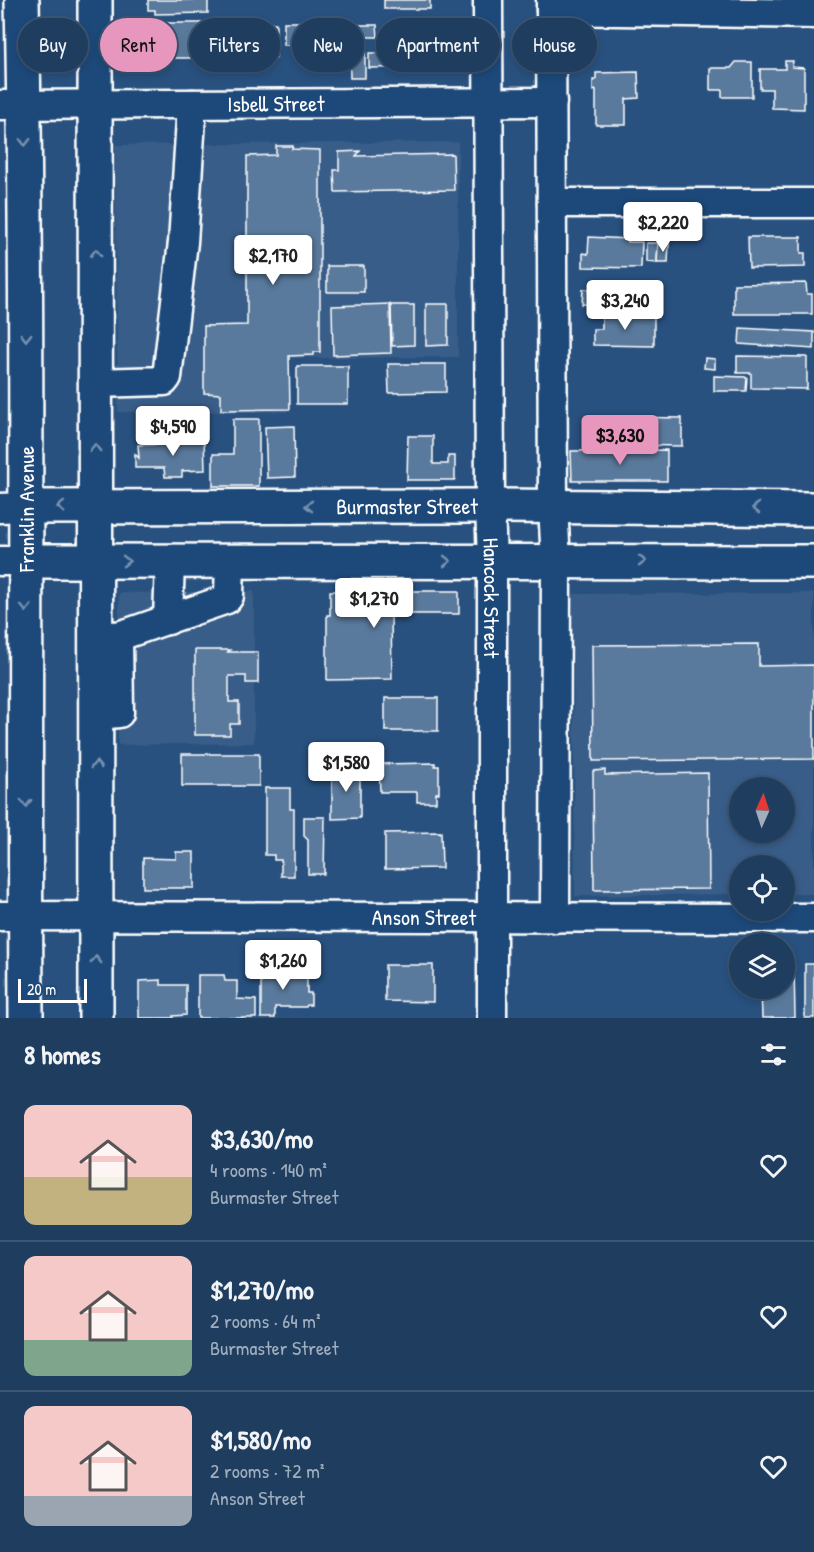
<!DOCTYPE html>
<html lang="en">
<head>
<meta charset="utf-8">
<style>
	:root { --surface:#1e3d5f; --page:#264465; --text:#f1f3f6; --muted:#a1aebd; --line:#3c5674; --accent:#e797bd }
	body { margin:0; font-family:"Patrick Hand",sans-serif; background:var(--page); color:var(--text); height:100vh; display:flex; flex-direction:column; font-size:22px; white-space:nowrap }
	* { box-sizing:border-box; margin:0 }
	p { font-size:20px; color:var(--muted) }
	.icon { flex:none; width:33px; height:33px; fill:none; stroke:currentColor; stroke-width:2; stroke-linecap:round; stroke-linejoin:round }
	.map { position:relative; height:1018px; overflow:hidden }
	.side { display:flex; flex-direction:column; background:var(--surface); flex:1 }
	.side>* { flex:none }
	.hud { position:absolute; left:18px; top:18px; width:778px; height:54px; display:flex; gap:12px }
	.needle { width:39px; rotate:3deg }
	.buttons { position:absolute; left:729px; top:777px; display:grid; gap:12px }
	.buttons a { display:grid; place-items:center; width:66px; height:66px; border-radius:50%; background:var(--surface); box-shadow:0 3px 9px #0003,0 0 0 2px var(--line); font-size:30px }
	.scale { position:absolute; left:18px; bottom:15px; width:69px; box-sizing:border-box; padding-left:6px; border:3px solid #fff; border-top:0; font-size:16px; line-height:21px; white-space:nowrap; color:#fff; -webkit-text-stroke:4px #1f4a7a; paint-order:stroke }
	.price { position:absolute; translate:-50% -51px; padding:0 14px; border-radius:6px; background:#fff; color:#222; font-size:20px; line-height:39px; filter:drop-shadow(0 2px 3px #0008) }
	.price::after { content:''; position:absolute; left:50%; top:36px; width:18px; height:14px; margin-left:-9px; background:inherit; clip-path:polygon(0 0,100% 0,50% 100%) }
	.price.on { background:var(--accent); color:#111 }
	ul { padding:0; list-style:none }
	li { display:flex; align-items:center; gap:18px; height:150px; padding:0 24px }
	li+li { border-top:2px solid var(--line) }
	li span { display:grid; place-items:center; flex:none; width:168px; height:120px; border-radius:12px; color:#555 }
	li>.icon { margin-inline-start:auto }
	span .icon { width:72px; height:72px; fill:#fffc; stroke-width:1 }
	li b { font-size:26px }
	h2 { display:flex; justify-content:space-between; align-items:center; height:72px; padding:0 24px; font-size:26px }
	.pill { padding:0 21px; border-radius:27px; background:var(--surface); box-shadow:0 3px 9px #0003,0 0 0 2px var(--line); font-size:21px; line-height:54px }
	.pill.on { background:var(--accent); color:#111 }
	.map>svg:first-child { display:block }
	.built { fill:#375d88; fill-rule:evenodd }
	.building { fill:#5a7a9d; stroke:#fff; stroke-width:1.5 }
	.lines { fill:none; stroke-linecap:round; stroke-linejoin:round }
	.minor-casing { stroke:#fff; stroke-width:33 }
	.major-casing { stroke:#fff; stroke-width:38 }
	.minor { stroke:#1f4a7a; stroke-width:28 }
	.major { stroke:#1f4a7a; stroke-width:33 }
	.oneway { stroke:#7992af }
	.labels { text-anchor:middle; stroke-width:5; stroke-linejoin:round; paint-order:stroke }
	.street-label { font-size:22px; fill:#fff; stroke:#1f4a7a }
</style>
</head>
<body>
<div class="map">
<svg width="814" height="1018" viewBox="0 0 814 1018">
	<rect width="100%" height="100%" fill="#28517f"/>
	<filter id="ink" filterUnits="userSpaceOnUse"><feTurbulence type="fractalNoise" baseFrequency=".0167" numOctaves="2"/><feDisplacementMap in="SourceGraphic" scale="12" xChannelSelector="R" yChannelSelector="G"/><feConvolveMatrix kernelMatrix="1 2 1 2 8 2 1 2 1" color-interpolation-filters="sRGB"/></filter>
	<g filter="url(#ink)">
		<g class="built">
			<polygon points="458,142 458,357 288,358 287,412 118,412 115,145"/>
			<polygon points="254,591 254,743 118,745 119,593"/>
			<path d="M814,593V894H785L784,866H740L739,894L575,896L573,594ZM740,788H784V832H740Z"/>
		</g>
		<g class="building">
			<polygon points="148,0 208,0 208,13 155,14 155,10 148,10"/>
			<rect x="384" y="0" width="46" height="9"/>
			<rect x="284" y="22" width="54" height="23"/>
			<rect x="111" y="23" width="165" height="35"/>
			<polygon points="349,25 377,25 378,37 365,37 365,78 350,78"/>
			<polygon points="369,53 431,53 431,67 369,68"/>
			<polygon points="785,61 793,61 792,67 804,68 804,109 772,108 772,89 760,89 760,69 785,69"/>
			<polygon points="736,62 752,62 752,97 722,97 722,90 710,90 710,68 731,68"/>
			<polygon points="638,72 639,98 626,99 626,125 596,125 596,90 593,91 593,80 596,80 596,73"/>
			<polygon points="276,146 293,146 292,149 320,150 320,352 314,352 314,355 289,356 290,409 221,410 221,394 204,393 204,326 247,325 247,156 276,155"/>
			<polygon points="360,151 356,156 453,154 454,190 335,192 334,170 339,170 339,152"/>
			<polygon points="589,237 628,239 628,242 642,242 641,268 583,267 583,253 588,254"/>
			<polygon points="748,237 801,237 801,253 805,253 805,267 749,268"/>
			<polygon points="646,243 658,243 657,263 646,262"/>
			<polygon points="658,243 669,243 668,263 657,263"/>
			<rect x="327" y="266" width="37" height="26"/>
			<polygon points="806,283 807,294 812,294 812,314 734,314 734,284"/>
			<polygon points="583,289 661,292 661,301 652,300 652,307 582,304"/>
			<polygon points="390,304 391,353 333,355 332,306"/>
			<polygon points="426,304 448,304 448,345 426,346"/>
			<polygon points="391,305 414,305 414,345 392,346"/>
			<polygon points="602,316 654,316 654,346 593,345 593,329 602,329"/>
			<polygon points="740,328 814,332 814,349 739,344"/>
			<polygon points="737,356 807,357 807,389 751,388 751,373 737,373"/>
			<polygon points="705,358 715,359 715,369 704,368"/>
			<polygon points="388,364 446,364 446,392 389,393"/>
			<rect x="297" y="366" width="51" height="38"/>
			<polygon points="714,376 747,377 746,391 714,391"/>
			<polygon points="620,417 682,418 682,446 619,445"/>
			<polygon points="233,419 259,419 259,486 213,486 213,454 233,454"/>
			<polygon points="294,426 295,477 267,478 265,427"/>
			<polygon points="408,436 433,436 433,464 448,464 448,456 455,456 455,480 407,480"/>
			<polygon points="204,438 205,470 182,471 182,477 165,477 164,468 135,468 135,454 139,458 138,445 172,444 172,439"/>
			<polygon points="667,450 667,481 572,481 571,451"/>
			<polygon points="330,591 459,591 459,614 391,614 392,679 327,680 327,615 330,615"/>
			<polygon points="759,644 759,666 814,665 814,759 593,761 592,645"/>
			<polygon points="195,650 230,650 228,652 258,652 258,683 246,683 246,676 229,676 229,702 239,702 239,724 230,724 230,735 195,735"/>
			<rect x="385" y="698" width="53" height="33"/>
			<rect x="182" y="754" width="77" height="32"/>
			<polygon points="435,763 435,766 439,766 439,793 436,793 436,802 417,802 417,792 380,792 379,764"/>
			<polygon points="332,768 360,768 360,818 332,819"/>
			<polygon points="605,770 605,775 708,773 709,889 594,890 593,771"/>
			<polygon points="265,788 290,788 290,809 294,809 294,876 281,876 281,860 274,860 274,855 265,855"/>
			<polygon points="304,817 325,817 324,874 308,874 308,840 304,836"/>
			<polygon points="441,832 442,868 385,869 385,833"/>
			<polygon points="176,852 194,852 194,888 143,888 143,858 176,859"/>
			<polygon points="784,964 794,964 795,1018 762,1018 761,988 784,988"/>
			<rect x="805" y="964" width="9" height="54"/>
			<polygon points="385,965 433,965 433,1002 385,1001"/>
			<polygon points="307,970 307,993 311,993 311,1005 307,1005 306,1007 275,1007 275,1018 261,1018 261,971"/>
			<polygon points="198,975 224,975 225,981 237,981 237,999 256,1000 256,1018 198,1018"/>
			<polygon points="161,980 161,985 186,985 186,1015 173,1016 173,1018 139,1018 139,981"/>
		</g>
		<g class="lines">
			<g class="minor-casing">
				<g id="minor">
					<path id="s1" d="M488,0L490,506L492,561V1018"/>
					<polyline points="551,0 553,506 556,561 555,918"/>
					<polyline points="551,10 814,14"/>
					<path id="s2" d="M0,105L552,102"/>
					<polyline points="552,203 814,203"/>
					<polyline points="95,383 164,381 167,377 183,242 192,104"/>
					<polyline points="0,508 26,507"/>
					<polyline points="0,561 26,561"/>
					<polyline points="168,620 170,561"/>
					<polyline points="95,635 118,636 128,633 227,599 229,596 230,561"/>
					<polyline points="96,715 119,713 118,636"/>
					<path id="s3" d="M0,916L814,918"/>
				</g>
			</g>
			<g class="major-casing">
				<g id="major">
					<path d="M22,0C29,339 24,679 26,1018"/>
					<polyline points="95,0 96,1018"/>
					<path id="s4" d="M26,507L490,506L814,509"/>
					<polyline points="26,561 814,562"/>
				</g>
			</g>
			<use href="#minor" class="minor"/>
			<use href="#major" class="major"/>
		</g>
		<defs><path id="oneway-chevron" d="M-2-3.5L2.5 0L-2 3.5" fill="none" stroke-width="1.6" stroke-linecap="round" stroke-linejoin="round" transform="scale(1.5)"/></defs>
		<g class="oneway">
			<use href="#oneway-chevron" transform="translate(25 142) rotate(90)"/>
			<use href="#oneway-chevron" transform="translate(96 253) rotate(-90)"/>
			<use href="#oneway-chevron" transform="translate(26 337) rotate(90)"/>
			<use href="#oneway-chevron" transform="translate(95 448) rotate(-90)"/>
			<use href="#oneway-chevron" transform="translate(309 506) rotate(180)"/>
			<use href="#oneway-chevron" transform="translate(61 507) rotate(179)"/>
			<use href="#oneway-chevron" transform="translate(756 508) rotate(-179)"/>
			<use href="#oneway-chevron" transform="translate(126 561)"/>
			<use href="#oneway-chevron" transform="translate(447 561)"/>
			<use href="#oneway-chevron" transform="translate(642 561)"/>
			<use href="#oneway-chevron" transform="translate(26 608) rotate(90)"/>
			<use href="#oneway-chevron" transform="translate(96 765) rotate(-90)"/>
			<use href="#oneway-chevron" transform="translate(26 803) rotate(90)"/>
			<use href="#oneway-chevron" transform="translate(96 960) rotate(-90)"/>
		</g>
	</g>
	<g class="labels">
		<g class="street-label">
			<text dy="8" stroke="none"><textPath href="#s2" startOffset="276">Isbell Street</textPath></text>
			<text dy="8" stroke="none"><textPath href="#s4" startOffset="381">Burmaster Street</textPath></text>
			<text transform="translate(26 509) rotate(-90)" y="8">Franklin Avenue</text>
			<text dy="8" stroke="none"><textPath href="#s1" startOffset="598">Hancock Street</textPath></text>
			<text dy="8" stroke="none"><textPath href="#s3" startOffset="424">Anson Street</textPath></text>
		</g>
	</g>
</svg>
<div class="buttons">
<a><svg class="needle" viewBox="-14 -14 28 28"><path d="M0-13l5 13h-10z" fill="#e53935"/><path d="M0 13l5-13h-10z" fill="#a1aebd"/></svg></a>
<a><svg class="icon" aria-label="locate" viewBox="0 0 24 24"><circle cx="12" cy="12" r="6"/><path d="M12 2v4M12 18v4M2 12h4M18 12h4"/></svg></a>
<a><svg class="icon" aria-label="layers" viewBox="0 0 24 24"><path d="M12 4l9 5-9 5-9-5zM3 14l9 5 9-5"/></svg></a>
</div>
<div class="scale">20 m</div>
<b class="price" style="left:663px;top:253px">$2,220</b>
<b class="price" style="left:273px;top:286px">$2,170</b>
<b class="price" style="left:625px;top:331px">$3,240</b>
<b class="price" style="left:173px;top:457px">$4,590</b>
<b class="price on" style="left:620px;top:466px">$3,630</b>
<b class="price" style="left:374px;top:629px">$1,270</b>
<b class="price" style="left:346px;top:793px">$1,580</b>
<b class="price" style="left:283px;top:991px">$1,260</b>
<div class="hud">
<a class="pill">Buy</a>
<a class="pill on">Rent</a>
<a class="pill">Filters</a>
<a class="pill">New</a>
<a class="pill">Apartment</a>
<a class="pill">House</a>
</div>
</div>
<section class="side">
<h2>8 homes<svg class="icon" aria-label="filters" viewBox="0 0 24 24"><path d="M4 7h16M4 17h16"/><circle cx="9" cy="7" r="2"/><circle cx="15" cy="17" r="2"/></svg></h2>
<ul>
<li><span style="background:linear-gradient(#f6c9c9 60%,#c2b280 0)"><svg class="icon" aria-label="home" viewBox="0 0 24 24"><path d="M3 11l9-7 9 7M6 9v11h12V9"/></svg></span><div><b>$3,630/mo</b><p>4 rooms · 140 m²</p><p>Burmaster Street</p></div><svg class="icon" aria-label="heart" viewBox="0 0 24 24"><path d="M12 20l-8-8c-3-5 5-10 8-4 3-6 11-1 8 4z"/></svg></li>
<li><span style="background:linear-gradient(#f6c9c9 70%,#7fa58c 0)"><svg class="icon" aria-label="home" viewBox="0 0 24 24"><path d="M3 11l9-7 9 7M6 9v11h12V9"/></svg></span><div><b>$1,270/mo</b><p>2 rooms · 64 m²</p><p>Burmaster Street</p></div><svg class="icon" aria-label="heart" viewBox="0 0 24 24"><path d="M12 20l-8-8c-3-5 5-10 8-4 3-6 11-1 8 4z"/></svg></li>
<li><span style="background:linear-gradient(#f6c9c9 75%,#9aa5b1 0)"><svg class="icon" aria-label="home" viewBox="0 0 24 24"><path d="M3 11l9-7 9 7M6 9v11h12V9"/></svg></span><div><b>$1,580/mo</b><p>2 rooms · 72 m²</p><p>Anson Street</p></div><svg class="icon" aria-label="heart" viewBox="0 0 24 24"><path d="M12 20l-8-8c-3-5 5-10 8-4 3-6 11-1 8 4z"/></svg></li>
</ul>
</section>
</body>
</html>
